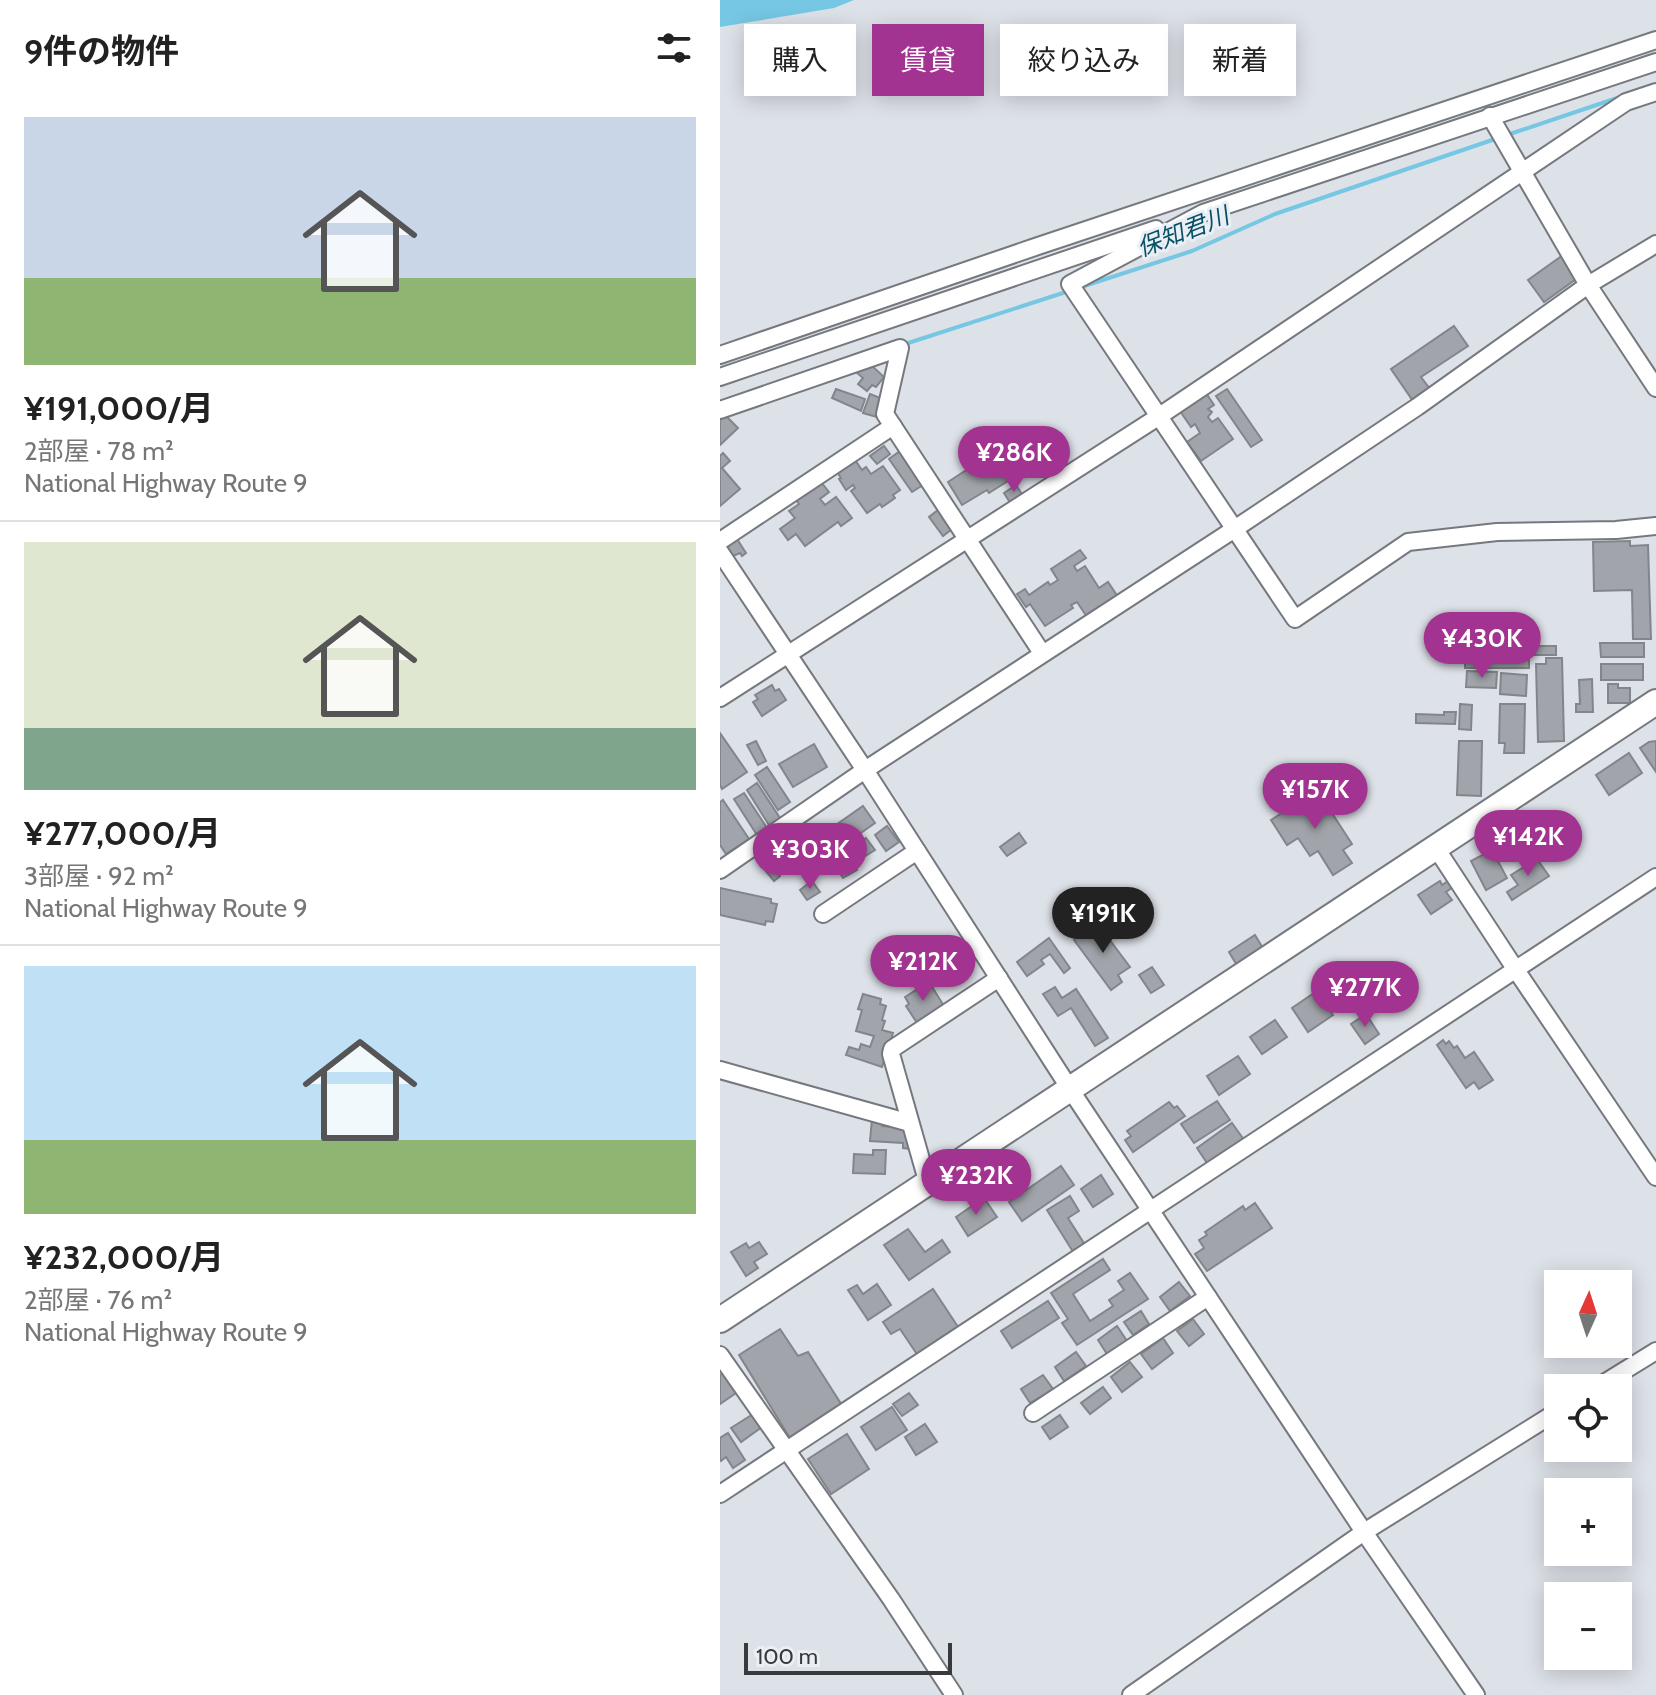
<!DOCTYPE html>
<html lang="ja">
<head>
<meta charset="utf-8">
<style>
	:root { --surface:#fff; --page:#f6f6f6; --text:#222; --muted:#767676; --line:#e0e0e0; --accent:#a33390 }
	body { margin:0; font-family:Cabin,"Noto Sans JP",sans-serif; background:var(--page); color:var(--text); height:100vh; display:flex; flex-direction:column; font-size:30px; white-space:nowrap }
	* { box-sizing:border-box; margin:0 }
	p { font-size:26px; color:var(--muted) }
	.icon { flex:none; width:44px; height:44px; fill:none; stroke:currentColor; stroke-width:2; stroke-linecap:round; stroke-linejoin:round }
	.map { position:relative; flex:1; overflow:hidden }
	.details { display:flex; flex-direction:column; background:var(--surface); width:720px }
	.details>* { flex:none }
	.top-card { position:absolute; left:24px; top:24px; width:760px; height:72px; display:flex; gap:16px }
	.needle { width:52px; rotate:3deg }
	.fabs { position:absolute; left:824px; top:1270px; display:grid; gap:16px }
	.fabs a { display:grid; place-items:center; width:88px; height:88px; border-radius:0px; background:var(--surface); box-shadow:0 4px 20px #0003; font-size:40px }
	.scale { position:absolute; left:24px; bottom:20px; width:208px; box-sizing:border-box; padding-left:8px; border:4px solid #393a3d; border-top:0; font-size:22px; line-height:28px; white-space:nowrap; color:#393a3d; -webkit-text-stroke:6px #eaeff5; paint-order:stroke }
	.price { position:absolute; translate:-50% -68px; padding:0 18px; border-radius:28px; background:var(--accent); color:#fff; font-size:26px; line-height:52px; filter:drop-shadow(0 2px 4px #0008) }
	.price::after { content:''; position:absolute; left:50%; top:48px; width:24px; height:18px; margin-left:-12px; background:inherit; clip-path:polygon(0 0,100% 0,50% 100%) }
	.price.selected { background:#222; color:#fff }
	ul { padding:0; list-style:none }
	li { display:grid; align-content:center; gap:16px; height:424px; padding:0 24px }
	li+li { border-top:2px solid var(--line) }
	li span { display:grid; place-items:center; height:248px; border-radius:0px; color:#555 }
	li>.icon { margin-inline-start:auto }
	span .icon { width:144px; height:144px; fill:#fffc; stroke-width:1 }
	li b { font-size:34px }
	h2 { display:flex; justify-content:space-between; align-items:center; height:96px; padding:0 24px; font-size:34px }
	.pill { padding:0 28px; border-radius:0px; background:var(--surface); box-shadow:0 4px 20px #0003; font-size:28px; line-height:72px }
	.pill.selected { background:var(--accent); color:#fff }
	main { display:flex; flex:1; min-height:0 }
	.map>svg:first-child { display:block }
	.water { fill:#75c7e3 }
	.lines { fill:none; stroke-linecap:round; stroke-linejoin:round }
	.stream { stroke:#75c7e3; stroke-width:4 }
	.building { fill:#a1a5ab; stroke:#82868c; stroke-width:2 }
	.minor-casing { stroke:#75797f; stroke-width:20 }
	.highway-casing { stroke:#75797f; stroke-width:28 }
	.minor { stroke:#fff; stroke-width:16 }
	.highway { stroke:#fff; stroke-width:24 }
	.labels { text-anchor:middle; stroke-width:6; stroke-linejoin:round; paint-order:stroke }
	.water-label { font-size:24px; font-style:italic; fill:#085165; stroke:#eaeff5 }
</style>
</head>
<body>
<main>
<section class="details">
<h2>9件の物件<svg class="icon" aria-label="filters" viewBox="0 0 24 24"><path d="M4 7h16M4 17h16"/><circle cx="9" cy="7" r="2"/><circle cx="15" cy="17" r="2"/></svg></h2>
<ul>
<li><span style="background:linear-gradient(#c9d6e8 65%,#8fb573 0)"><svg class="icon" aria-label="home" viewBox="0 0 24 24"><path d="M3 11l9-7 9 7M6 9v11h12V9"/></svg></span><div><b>¥191,000/月</b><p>2部屋 · 78 m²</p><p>National Highway Route 9</p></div></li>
<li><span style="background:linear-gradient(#dfe7d0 75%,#7fa58c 0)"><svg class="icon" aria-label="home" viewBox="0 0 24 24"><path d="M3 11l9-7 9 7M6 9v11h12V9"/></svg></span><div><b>¥277,000/月</b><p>3部屋 · 92 m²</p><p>National Highway Route 9</p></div></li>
<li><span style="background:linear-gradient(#bfe0f5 70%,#8fb573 0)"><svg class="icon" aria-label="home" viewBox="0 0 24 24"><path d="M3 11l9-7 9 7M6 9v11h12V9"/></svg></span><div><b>¥232,000/月</b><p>2部屋 · 76 m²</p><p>National Highway Route 9</p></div></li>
</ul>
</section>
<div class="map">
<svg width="936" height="1695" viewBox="0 0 936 1695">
	<rect width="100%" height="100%" fill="#dde1e8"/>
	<polygon class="water" points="0,0 134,0 114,8 0,27"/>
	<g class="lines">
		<g class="stream">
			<polyline points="787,135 903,96"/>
			<polyline points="358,288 472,251 555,214 778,138"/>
			<polyline points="182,345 349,291"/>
		</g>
	</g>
	<g class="building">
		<polygon points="843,255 859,277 824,302 808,280"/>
		<polygon points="734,326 748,346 701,377 710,389 693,401 671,369"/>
		<polygon points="150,364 164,377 156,387 152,385 147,391 138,384 143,378 136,372 142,366 146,368"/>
		<polygon points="116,389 145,399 141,411 112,398"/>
		<polygon points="507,389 542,440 531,447 496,396"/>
		<polygon points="486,393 494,405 488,409 492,412 488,417 492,422 498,418 513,439 481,461 467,442 480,433 475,424 471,427 460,411"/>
		<polygon points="150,394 163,399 157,417 143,413"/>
		<polygon points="5,415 18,428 0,445 0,419"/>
		<polygon points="164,446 170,454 157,464 150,456"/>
		<polygon points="180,451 203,485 192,492 169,459"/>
		<polygon points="3,453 10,461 2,468 20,489 0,506 0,456"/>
		<polygon points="271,454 288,481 269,493 267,490 242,505 228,482"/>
		<polygon points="135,460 142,470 146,467 151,474 163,466 180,490 173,495 175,498 162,507 160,504 147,513 131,491 135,488 133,485 126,490 119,479 121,478 117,472"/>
		<polygon points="101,482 109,492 100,499 105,505 116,497 132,518 121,526 118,522 85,546 76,534 68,540 60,529 75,518 69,511 79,504 76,500"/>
		<polygon points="296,485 303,496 291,504 284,493"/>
		<polygon points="218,510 232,529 223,536 209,517"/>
		<polygon points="17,539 26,553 22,556 20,553 13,556 6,545"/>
		<polygon points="910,541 910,546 928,545 931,639 913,639 912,590 874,591 873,542"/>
		<polygon points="360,550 366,558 354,566 357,571 365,566 379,588 388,582 398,597 367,617 357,602 351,605 353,608 325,626 310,604 306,607 297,594 305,589 309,595 328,582 330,585 338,580 331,569"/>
		<polygon points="880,643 924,643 924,657 881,657"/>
		<polygon points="745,646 836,646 836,655 809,655 809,668 745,668"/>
		<polygon points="826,658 842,658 844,741 818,742 816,664 826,664"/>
		<rect x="881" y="664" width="42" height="16"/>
		<polygon points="747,671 777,672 776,688 746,687"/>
		<polygon points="781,673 807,675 806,696 780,694"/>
		<polygon points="872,679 873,712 856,712 856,704 860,704 859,680"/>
		<polygon points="888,684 898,684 898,688 910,688 910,703 888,703"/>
		<polygon points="52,685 55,691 59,689 66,700 42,716 33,702 38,699 35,695"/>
		<polygon points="740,704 752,705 751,730 739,729"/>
		<polygon points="780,704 805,704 804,753 784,753 785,743 779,743"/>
		<polygon points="724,712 736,712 735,724 696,723 696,714 724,715"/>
		<polygon points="0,733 27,772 2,789 0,785"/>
		<polygon points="36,741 46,761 38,765 27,745"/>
		<polygon points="739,741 762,741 761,796 737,795"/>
		<polygon points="936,741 936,772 920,748 929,742"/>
		<polygon points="94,744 107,767 73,787 59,764"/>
		<polygon points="909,753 922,773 889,795 876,775"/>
		<polygon points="47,767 70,802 58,810 35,775"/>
		<polygon points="37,783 60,818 49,825 27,790"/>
		<polygon points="597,790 632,844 623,850 632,863 613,875 598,851 590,856 578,838 567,845 551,820"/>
		<polygon points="24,793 47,828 37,835 14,799"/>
		<polygon points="3,800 29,839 6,854 0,845 0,802"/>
		<polygon points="143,806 155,823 125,844 113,827"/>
		<polygon points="167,826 179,842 166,851 155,835"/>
		<polygon points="106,830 109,835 112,833 122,847 94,865 82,846"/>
		<polygon points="299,833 306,843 287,856 280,847"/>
		<polygon points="146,838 155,850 139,860 131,849"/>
		<polygon points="772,850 787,878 766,890 751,861"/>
		<polygon points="42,854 60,876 54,881 36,859"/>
		<polygon points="130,858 137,870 123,878 116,867"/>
		<polygon points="817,859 829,876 792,900 787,892 798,885 791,875"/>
		<polygon points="92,881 100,892 87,900 80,890"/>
		<polygon points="720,881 722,885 728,881 733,887 726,892 732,900 711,914 698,895"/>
		<polygon points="0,888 51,899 51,903 57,904 53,922 46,921 45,925 0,915"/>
		<polygon points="368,911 376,923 355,936 348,925"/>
		<polygon points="377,923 410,967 398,975 402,982 391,990 354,940"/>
		<polygon points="535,935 544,950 518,967 509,952"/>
		<polygon points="329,938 350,968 344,973 330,954 321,960 324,964 307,976 297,962"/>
		<polygon points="432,967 444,985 431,993 419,975"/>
		<polygon points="209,982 224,1006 197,1023 186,1006 189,1004 185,997"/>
		<polygon points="335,987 342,998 356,989 388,1038 375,1046 351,1008 338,1016 323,994"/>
		<polygon points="597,991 613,1015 588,1032 572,1008"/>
		<polygon points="143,994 161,999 160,1004 166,1006 162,1020 165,1021 162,1030 173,1033 162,1067 126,1055 129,1047 139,1050 141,1044 150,1047 154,1036 136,1031 142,1010 138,1009"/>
		<polygon points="646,1014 659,1034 645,1044 631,1024"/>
		<polygon points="555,1020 567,1037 542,1054 530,1037"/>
		<polygon points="723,1040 726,1044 729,1041 734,1048 737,1046 745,1058 754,1052 773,1080 759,1089 754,1082 746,1088 717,1045"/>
		<polygon points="518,1056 530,1074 499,1095 487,1076"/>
		<polygon points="497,1101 510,1120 474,1143 461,1124"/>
		<polygon points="449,1102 454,1108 457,1106 465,1116 413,1152 405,1140 411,1136 407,1131"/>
		<polygon points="152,1119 162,1120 162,1126 189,1128 191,1149 183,1148 183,1143 150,1141"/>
		<polygon points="512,1123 527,1144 491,1169 477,1148"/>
		<polygon points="153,1150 166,1150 165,1174 133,1173 134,1154 153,1155"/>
		<polygon points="290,1157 299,1169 279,1183 271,1170"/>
		<polygon points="341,1166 354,1185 302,1221 289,1202"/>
		<polygon points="381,1175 393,1194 373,1207 361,1189"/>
		<polygon points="350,1196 359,1211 348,1218 367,1248 355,1255 327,1210"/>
		<polygon points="264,1198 277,1217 248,1236 236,1217"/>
		<polygon points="535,1203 552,1228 487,1271 475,1254 484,1248 479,1240 487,1235 485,1232 523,1206 525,1210"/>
		<polygon points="188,1229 205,1252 222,1240 230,1252 189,1280 164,1245"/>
		<polygon points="39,1242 47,1254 34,1262 38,1268 26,1276 11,1252 26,1243 29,1248"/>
		<polygon points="383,1259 390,1270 353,1294 370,1321 393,1306 389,1300 404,1290 398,1281 410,1273 428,1299 357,1345 342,1323 348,1319 331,1293"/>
		<polygon points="459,1282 470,1296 450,1311 440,1297"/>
		<polygon points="157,1284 171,1305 148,1320 128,1290 137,1285 143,1294"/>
		<polygon points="213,1289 244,1336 203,1363 180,1329 171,1334 163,1322"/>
		<polygon points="328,1301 339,1318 292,1348 281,1331"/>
		<polygon points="421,1311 429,1324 413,1335 404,1322"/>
		<polygon points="473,1319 484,1334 469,1346 457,1331"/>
		<polygon points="397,1326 407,1341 387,1354 378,1340"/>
		<polygon points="60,1329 78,1356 88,1352 125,1410 73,1443 19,1355"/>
		<polygon points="443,1338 453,1353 432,1369 421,1354"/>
		<polygon points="356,1352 366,1366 344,1381 335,1367"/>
		<polygon points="410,1362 422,1377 402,1392 391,1377"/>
		<polygon points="5,1371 19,1391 0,1404 0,1375"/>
		<polygon points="323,1375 333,1389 310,1403 301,1389"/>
		<polygon points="383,1387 391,1398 370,1414 361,1403"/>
		<polygon points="189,1393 198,1405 182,1416 173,1404"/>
		<polygon points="172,1407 187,1430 156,1450 141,1427"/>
		<polygon points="33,1414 42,1427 21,1442 11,1428"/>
		<polygon points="340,1415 348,1427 330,1439 322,1427"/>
		<polygon points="205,1424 217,1442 196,1455 185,1437"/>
		<polygon points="8,1433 25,1460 13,1468 6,1457 1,1461 0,1459 0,1438"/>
		<polygon points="127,1434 149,1469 111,1494 88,1459"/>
	</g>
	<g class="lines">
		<g class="minor-casing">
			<g id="minor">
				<polyline points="936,62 483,213 350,284 575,619 688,542 777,532 896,530 936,526"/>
				<polyline points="770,116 868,285 936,388"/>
				<polyline points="0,355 318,246 936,40"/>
				<polyline points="0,377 436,229"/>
				<polyline points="0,410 180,348 165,414 322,653"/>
				<polyline points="0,541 173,426"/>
				<polyline points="0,552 145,770 350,1089 644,1532 756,1695"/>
				<polyline points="0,698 438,417 906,102 936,92"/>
				<polyline points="716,848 796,970 936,1177"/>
				<polyline points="0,870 145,770 513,530 697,407 868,285 936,244"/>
				<polyline points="103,914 197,851"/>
				<polyline points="0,1070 190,1123"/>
				<polyline points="208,1184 171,1054 172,1049 279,978"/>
				<polyline points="0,1355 171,1599 234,1695"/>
				<polyline points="876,1388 936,1351"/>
				<polyline points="313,1413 488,1297"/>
				<polyline points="0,1494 936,877"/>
				<polyline points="411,1695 644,1532 838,1411"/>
			</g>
		</g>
		<g class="highway-casing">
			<polyline id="highway" points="0,1320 936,702"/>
		</g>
		<use href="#minor" class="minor"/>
		<use href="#highway" class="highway"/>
	</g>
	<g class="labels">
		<g class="water-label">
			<text transform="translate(463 232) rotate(-21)" y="8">保知君川</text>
		</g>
	</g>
</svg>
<div class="fabs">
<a><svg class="needle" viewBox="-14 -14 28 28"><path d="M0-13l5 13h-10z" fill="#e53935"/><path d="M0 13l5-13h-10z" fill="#767676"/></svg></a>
<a><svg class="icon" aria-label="locate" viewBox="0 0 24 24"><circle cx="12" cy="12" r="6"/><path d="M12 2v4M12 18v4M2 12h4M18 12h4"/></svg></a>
<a>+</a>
<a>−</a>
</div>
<div class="scale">100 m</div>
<b class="price" style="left:294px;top:494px">¥286K</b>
<b class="price" style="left:762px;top:680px">¥430K</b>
<b class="price" style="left:595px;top:831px">¥157K</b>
<b class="price" style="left:808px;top:878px">¥142K</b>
<b class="price" style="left:90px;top:891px">¥303K</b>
<b class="price selected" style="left:383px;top:955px">¥191K</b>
<b class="price" style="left:203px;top:1003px">¥212K</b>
<b class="price" style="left:645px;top:1029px">¥277K</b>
<b class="price" style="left:256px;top:1217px">¥232K</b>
<div class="top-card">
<a class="pill">購入</a>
<a class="pill selected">賃貸</a>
<a class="pill">絞り込み</a>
<a class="pill">新着</a>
</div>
</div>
</main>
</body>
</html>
